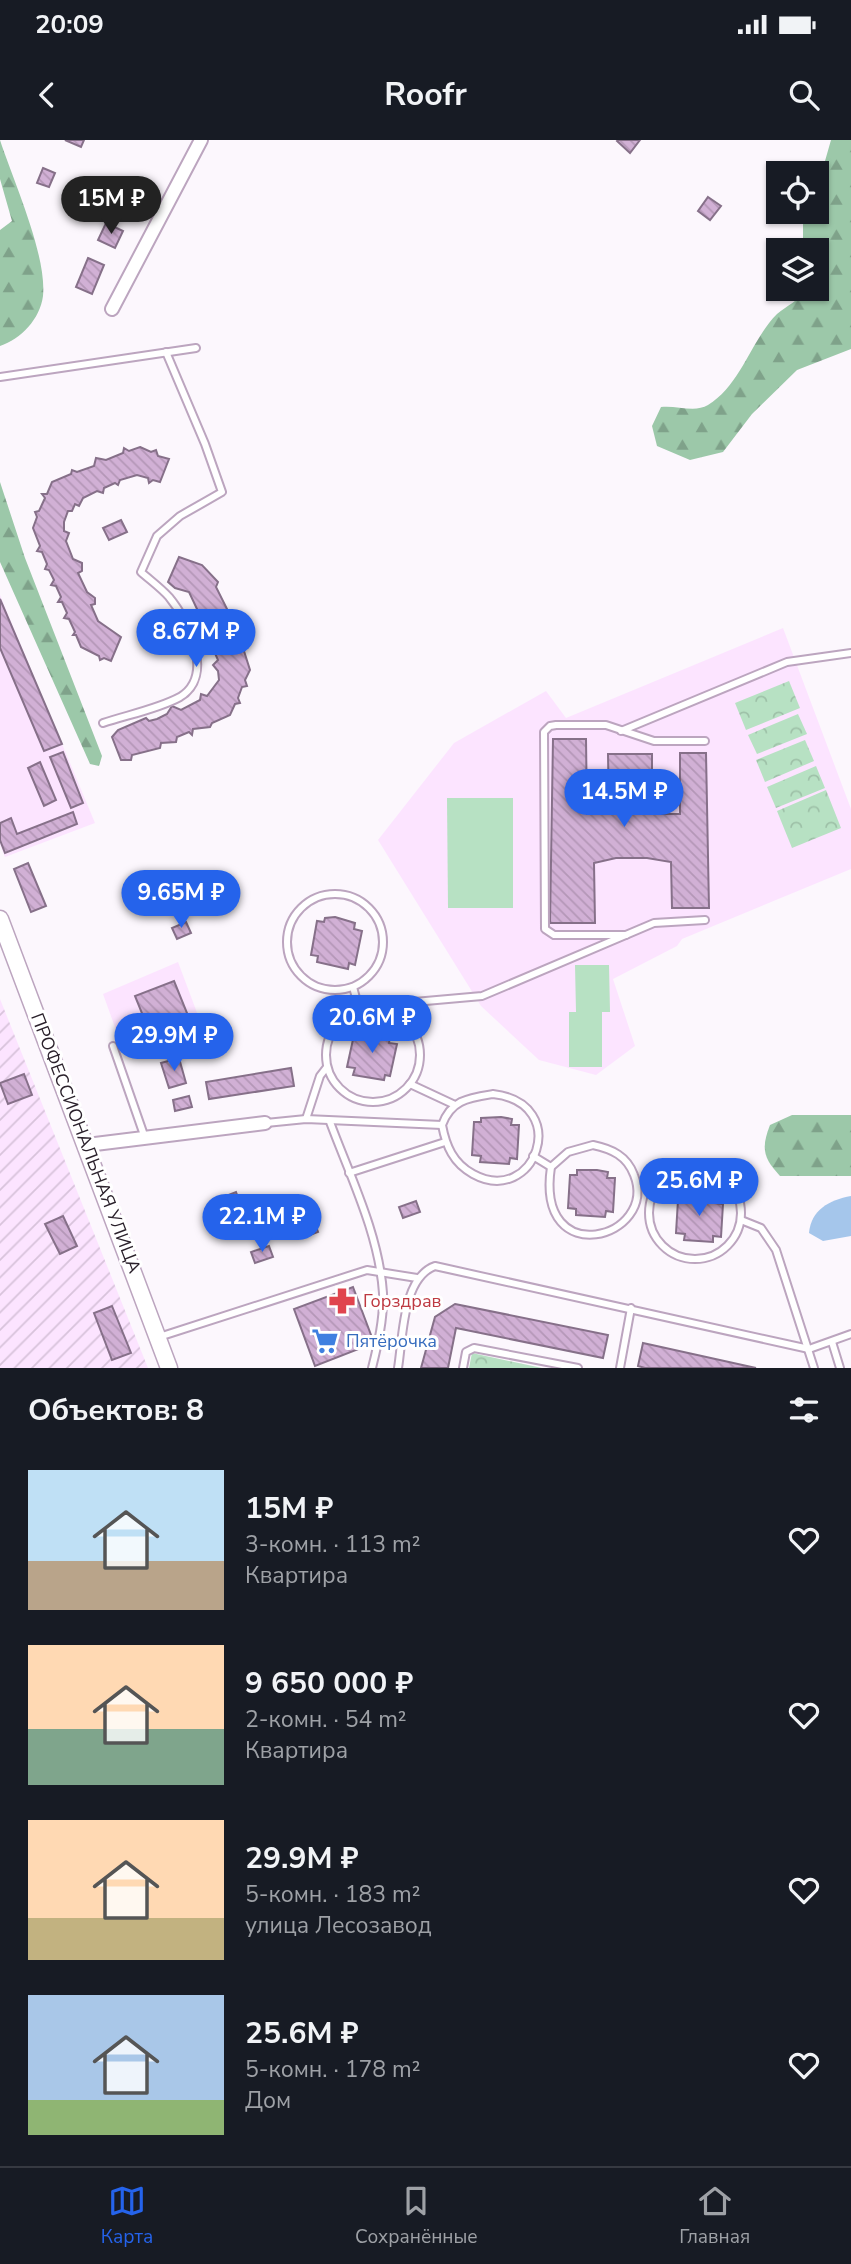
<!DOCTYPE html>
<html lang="ru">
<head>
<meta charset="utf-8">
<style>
	:root { --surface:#171b24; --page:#20242c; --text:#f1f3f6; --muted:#9ea1a6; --line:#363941; --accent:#2563eb }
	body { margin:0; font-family:"Nunito Sans",sans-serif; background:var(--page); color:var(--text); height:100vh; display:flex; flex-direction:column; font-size:26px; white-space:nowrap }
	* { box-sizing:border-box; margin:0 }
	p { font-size:23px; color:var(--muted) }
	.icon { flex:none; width:38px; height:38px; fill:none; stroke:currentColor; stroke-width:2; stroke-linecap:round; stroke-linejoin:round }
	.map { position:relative; height:1228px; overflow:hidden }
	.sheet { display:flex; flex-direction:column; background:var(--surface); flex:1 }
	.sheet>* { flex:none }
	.fabs { position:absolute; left:766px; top:21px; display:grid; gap:14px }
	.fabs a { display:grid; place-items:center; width:63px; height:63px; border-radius:0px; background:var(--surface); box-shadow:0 2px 5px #0004; font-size:35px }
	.price { position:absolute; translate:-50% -60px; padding:0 16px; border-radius:24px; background:var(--accent); color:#fff; font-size:23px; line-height:46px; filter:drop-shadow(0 2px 4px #0008) }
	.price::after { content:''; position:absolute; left:50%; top:42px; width:21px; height:16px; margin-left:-10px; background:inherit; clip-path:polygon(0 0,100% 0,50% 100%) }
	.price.active { background:#222; color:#fff }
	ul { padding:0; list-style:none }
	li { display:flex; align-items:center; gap:21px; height:175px; padding:0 28px }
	li span { display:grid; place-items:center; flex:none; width:196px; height:140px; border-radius:0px; color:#555 }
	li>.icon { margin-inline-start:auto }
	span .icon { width:84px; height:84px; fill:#fffc; stroke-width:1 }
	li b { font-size:30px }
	h2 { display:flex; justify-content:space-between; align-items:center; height:84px; padding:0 28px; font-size:30px }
	.status { display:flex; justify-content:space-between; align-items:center; height:49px; padding:0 35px; background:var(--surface); direction:ltr }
	.status svg { height:19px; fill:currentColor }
	header { display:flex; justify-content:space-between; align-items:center; height:91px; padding:0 28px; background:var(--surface); font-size:32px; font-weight:700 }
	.tabs { display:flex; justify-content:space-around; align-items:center; height:98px; border-top:2px solid var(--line); background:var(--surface); font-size:19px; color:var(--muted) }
	.tabs a { display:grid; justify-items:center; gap:4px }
	.tabs .active { color:var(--accent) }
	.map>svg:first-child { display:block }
	.built { fill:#fce4ff }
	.industrial { fill:url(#industrial-furrows) }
	.grass { fill:#b7e1c3 }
	.forest { fill:url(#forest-firs) }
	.park { fill:url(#park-crowns) }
	.water { fill:#a5c6eb }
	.building { fill:url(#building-back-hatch); stroke:#867089; stroke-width:2 }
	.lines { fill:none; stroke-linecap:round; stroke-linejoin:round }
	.lane-casing { stroke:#bca5bf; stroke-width:10 }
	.street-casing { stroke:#bca5bf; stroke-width:16 }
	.secondary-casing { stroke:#bca5bf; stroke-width:19 }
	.lane { stroke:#fff; stroke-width:6 }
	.street { stroke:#fff; stroke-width:12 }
	.secondary { stroke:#fff; stroke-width:16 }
	.labels { text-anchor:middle; stroke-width:6; stroke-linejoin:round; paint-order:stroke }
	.street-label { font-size:18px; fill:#2a212b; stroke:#fff }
	.health-label { font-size:18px; fill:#be3a42; stroke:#fff; text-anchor:start }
	.shop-label { font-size:18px; fill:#366cbe; stroke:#fff; text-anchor:start }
</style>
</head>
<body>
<div class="status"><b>20:09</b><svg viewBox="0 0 49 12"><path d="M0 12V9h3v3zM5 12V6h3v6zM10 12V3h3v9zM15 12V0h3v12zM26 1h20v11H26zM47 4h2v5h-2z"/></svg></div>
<header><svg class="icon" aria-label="back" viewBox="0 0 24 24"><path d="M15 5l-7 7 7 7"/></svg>Roofr<svg class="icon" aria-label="search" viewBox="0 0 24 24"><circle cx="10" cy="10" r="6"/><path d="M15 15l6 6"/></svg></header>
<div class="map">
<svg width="851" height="1228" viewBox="0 0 851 1228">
	<defs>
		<pattern id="industrial-furrows" width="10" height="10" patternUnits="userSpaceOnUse" patternTransform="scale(1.75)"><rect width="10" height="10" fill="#fce4ff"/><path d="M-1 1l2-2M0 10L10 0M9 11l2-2" fill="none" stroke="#d8c3db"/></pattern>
		<pattern id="forest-firs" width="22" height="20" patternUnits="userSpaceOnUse" patternTransform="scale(1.75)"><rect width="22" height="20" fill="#9cc8a9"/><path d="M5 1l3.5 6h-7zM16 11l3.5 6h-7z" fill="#7fa28a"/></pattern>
		<pattern id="park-crowns" width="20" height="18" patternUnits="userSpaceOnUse" patternTransform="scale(1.75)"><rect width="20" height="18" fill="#b7e1c3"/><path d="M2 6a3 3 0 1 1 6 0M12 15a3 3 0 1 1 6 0" fill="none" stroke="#9ec1a8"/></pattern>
		<pattern id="building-back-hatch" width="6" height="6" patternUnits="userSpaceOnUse" patternTransform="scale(1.75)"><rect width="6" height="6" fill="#d1b0d5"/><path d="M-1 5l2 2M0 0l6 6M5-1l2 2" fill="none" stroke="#b497b7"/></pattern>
	</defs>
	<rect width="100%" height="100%" fill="#fcf7fd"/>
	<g class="built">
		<polygon points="0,455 95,683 5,717 0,705"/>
		<polygon points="783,488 851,669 851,729 682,799 677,806 613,839 635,906 596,935 539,920 481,866 378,700 454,603 546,551 566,578"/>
		<polygon points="178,822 202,886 124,912 103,854"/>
	</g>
	<polygon class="industrial" points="0,859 148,1228 0,1228"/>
	<g class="grass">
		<polygon points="447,658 513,658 513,768 448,768"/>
		<polygon points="575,825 609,825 610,872 602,872 602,927 569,927 569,872 576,872"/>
	</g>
	<g class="forest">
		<path d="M0,0C13,40 47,115 43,156C40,179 21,199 0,206V90L12,81L0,39Z"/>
		<path d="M831,0H851V209L797,230L752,274L723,312L690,320L657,306L652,286L661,267C676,265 695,273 708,265C741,245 751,200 777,174C787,165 799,162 804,149H817V110H803V83L808,72H817V49Z"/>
		<polygon points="0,342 25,418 102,616 99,626 90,624 0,422"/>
		<path d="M792,975H851V1036H780C763,1018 761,1008 770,985Z"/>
	</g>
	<g class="park">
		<polygon points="789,541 800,568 746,590 735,563"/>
		<polygon points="798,574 807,594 757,614 748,595"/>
		<polygon points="805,600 814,621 765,642 756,620"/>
		<polygon points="816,626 825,648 776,668 767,647"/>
		<polygon points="826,650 841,688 792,708 777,671"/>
		<polygon points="472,1213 542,1228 469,1228"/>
	</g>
	<path class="water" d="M851,1056V1096L823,1101L809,1093C811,1070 829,1060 851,1056Z"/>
	<g class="building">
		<polygon points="65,0 84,0 81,7"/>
		<polygon points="640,0 630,13 617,1 618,0"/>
		<polygon points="43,28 55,33 49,47 37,43"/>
		<polygon points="116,38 142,49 132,72 118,66 121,57 110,52"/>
		<polygon points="708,57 721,66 710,80 698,71"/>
		<polygon points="106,83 123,91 115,108 98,100"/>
		<polygon points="88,118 104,125 92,154 76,147"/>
		<polygon points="140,307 151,312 156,310 158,316 169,319 160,342 153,340 149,343 148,338 137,335 120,340 118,345 115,343 104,348 103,353 97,351 83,358 79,366 75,364 72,371 68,371 64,382 64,391 69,393 66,401 73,419 82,423 82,431 78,433 87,452 95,458 95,464 91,465 98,481 121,497 111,521 104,518 100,520 99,516 81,507 76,495 73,495 75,492 69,479 64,478 67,473 62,462 58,462 61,457 56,446 51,445 54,440 49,430 45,429 47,424 42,412 37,411 40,406 33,388 37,377 35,372 39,371 45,358 42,354 47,354 52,342 71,334 72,330 77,332 94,326 96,318 106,320 123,313 124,308 129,311"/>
		<polygon points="121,380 127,392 109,400 103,388"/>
		<polygon points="179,417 202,425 218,442 216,447 237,489 235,493 241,507 246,507 244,511 250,530 245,540 247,546 242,547 238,558 240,563 235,564 230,575 212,583 210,587 193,589 192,595 189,592 177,597 176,602 161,603 160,608 132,615 131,620 121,620 112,597 118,590 146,578 149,581 157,579 167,574 172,566 181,570 200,560 201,554 207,556 219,540 218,531 213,525 218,520 210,502 205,501 207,497 200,485 195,484 197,469 189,452 175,448 168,442"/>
		<polygon points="0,459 62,604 44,611 0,508"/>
		<polygon points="553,599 586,599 587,674 609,674 608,614 652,614 652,674 680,674 680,613 706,613 709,768 672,768 671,722 647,718 616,718 594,723 595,783 550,783"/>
		<polygon points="63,612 83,663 71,668 50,617"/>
		<polygon points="40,622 56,660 44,666 28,628"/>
		<polygon points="73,672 77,684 5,713 0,700 0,683 11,678 17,694"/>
		<polygon points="28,723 46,766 31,772 14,729"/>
		<polygon points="167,736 171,746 154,752 150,742"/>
		<polygon points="335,777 355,783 354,789 362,791 355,825 349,823 348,829 317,822 318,816 311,815 317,781 324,782 325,778"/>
		<polygon points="186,782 191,793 177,799 172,788"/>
		<polygon points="174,841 191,883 152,898 135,856"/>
		<polygon points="361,891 381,893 390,897 389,903 397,904 390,936 385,935 384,940 353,935 355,928 347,927 354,895 360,896"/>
		<polygon points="179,918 186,943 169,948 161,923"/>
		<polygon points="291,928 294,946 209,959 206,942"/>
		<polygon points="24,934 32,955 8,964 0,943"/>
		<polygon points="189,956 192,967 175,971 173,960"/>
		<polygon points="501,977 512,979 511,985 519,985 517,1019 510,1018 509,1024 480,1022 481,1016 472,1015 474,982 481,982 481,978"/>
		<polygon points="577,1030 597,1030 608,1032 607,1038 615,1038 613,1072 606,1071 605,1077 576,1075 576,1069 568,1068 570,1035 577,1035"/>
		<polygon points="236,1052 240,1063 222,1070 218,1059"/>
		<polygon points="705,1055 715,1058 715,1063 723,1064 721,1097 713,1096 713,1102 684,1100 685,1094 676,1093 678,1060 685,1060 685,1056"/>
		<polygon points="416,1061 420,1072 403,1078 399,1067"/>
		<polygon points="63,1076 77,1106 60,1114 45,1084"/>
		<polygon points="314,1081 318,1092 310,1095 306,1083"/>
		<polygon points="269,1106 273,1117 255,1123 251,1112"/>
		<polygon points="353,1147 374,1203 315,1226 294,1169"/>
		<polygon points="455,1164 608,1195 603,1218 456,1188 448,1228 421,1228 435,1177"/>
		<polygon points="112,1166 131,1213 112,1220 94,1173"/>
		<polygon points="643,1203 756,1228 645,1228 638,1226"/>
	</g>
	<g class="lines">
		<g class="lane-casing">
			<g id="lane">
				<polyline points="0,237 196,208"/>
				<path d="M103,583C127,575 158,569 180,557C215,536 189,481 169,457C161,448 150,440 141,432L157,396L180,376L222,352L205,304L166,212"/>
				<polyline points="621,591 787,522 851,513"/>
				<circle cx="335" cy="802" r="48"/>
				<polyline points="626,795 554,795 545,789 544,592 550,586 556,585 606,585 654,601 705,601"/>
				<polyline points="353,847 359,869"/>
				<polyline points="381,868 403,863 482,856 654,783 705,780"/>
				<circle cx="373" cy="915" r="47"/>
				<polyline points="113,906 145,998"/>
				<polyline points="410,944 455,965"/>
				<path d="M493,954C573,963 535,1068 473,1034C453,1023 446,1006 442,985C451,960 468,958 493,954Z"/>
				<polyline points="306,979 320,936 327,927"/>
				<path d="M330,982C350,1036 379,1094 383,1153C384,1178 378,1204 372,1228"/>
				<polyline points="266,983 306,979 442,985"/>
				<path d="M593,1005C612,1009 627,1016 634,1035C659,1098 535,1133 551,1027L568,1012Z"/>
				<polyline points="533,1016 551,1027"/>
				<circle cx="695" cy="1073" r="46"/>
				<polyline points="349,1033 445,1002"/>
				<polyline points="741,1080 761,1088 776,1110 814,1228"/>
				<polyline points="159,1197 367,1130 417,1138"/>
				<polyline points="832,1202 840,1228"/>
				<path d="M398,1228C403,1198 402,1138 435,1126L809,1209L851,1194"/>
				<polyline points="463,1228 466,1212 474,1208 578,1228"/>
				<polyline points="620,1228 631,1168"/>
			</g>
		</g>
		<g class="street-casing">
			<g id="street">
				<polyline points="112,169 201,0"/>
				<polyline points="87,1005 265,983"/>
			</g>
		</g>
		<g class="secondary-casing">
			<polyline id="secondary" points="0,779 169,1228"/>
		</g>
		<use href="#lane" class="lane"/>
		<use href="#street" class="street"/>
		<use href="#secondary" class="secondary"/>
	</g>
	<defs>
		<g id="pharmacy-bare" transform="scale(2.1)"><path d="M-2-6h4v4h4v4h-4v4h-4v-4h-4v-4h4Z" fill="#e0444e" stroke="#fff" stroke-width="2.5" paint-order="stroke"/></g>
		<g id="supermarket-bare" transform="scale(2.1)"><path d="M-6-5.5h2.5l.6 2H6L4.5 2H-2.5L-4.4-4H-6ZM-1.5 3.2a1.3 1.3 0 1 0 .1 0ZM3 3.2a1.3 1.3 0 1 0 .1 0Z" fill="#3f7fe0" stroke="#fff" stroke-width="2.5" paint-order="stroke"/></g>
	</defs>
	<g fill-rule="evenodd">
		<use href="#pharmacy-bare" x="342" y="1161"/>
		<use href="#supermarket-bare" x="325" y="1201"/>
	</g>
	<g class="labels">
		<g class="street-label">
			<text transform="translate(86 1003) rotate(69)" y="6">ПРОФЕССИОНАЛЬНАЯ УЛИЦА</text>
		</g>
		<g class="health-label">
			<text x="363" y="1167">Горздрав</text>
		</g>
		<g class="shop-label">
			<text x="346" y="1207">Пятёрочка</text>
		</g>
	</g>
</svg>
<div class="fabs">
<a><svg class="icon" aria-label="locate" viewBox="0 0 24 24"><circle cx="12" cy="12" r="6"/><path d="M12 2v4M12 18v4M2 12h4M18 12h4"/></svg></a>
<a><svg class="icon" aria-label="layers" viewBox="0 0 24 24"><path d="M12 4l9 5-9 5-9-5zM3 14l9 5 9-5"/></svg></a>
</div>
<b class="price active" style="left:111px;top:96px">15M ₽</b>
<b class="price" style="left:196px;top:529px">8.67M ₽</b>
<b class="price" style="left:624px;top:689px">14.5M ₽</b>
<b class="price" style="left:181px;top:790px">9.65M ₽</b>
<b class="price" style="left:372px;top:915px">20.6M ₽</b>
<b class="price" style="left:174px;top:933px">29.9M ₽</b>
<b class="price" style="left:699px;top:1078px">25.6M ₽</b>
<b class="price" style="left:262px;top:1114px">22.1M ₽</b>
</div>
<section class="sheet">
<h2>Объектов: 8<svg class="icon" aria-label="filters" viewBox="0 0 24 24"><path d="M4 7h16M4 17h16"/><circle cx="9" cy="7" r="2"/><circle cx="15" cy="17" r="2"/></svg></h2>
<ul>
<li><span style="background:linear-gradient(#bfe0f5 65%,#b9a48a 0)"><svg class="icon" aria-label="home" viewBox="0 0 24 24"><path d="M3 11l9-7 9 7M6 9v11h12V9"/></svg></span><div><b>15M ₽</b><p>3-комн. · 113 m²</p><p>Квартира</p></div><svg class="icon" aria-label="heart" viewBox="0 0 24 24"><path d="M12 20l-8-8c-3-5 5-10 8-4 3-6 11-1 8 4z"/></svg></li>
<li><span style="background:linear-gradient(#ffd9b3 60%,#7fa58c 0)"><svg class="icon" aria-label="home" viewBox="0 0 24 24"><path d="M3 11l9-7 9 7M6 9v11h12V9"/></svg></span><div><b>9 650 000 ₽</b><p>2-комн. · 54 m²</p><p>Квартира</p></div><svg class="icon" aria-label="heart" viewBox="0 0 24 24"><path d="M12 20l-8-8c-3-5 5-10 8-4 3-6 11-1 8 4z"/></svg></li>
<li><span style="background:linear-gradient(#ffd9b3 70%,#c2b280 0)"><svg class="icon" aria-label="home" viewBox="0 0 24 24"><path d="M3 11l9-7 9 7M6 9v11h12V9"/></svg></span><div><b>29.9M ₽</b><p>5-комн. · 183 m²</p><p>улица Лесозавод</p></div><svg class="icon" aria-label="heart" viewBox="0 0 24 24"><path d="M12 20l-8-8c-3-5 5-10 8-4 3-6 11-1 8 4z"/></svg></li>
<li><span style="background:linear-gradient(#a9c7e8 75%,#8fb573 0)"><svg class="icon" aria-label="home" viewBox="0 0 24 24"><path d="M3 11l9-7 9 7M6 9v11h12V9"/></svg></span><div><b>25.6M ₽</b><p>5-комн. · 178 m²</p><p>Дом</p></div><svg class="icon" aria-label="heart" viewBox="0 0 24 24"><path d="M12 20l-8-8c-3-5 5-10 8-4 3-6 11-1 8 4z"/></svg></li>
</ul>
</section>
<nav class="tabs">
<a class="active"><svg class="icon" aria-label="map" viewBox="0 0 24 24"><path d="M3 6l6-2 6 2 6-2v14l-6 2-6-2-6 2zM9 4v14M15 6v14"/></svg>Карта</a>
<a><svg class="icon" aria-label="saved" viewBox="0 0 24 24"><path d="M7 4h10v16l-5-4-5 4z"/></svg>Сохранённые</a>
<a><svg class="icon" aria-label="home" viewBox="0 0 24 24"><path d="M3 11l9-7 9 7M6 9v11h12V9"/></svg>Главная</a>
</nav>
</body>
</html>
